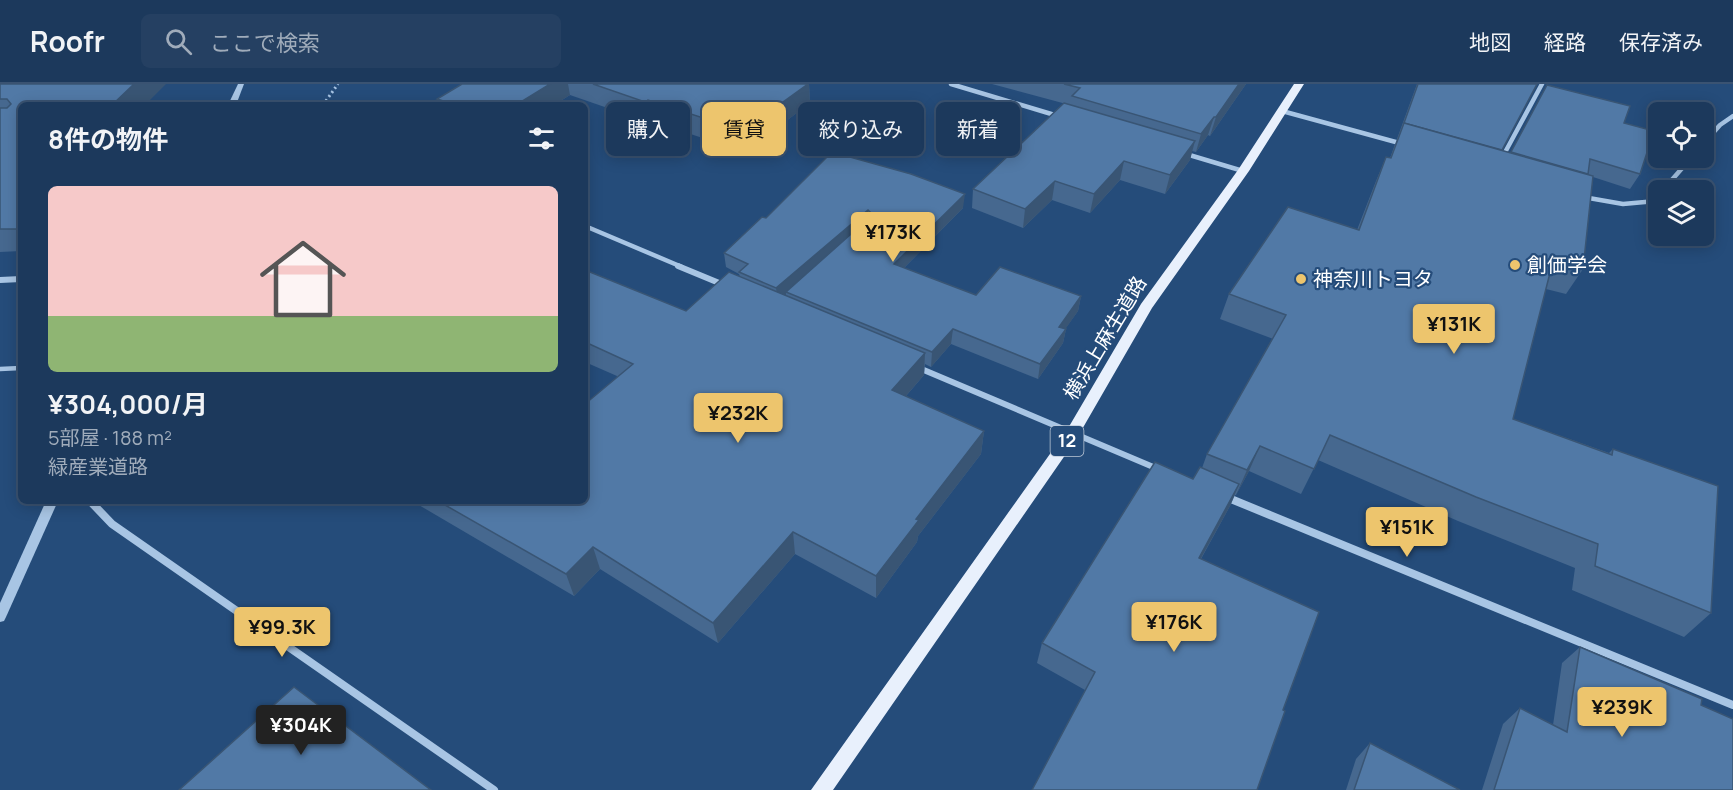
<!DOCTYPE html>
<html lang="ja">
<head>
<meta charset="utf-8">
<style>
	:root { --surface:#1c395c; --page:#254062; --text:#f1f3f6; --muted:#a0acbb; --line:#3a5372; --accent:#edc56d }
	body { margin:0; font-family:Manrope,"Noto Sans JP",sans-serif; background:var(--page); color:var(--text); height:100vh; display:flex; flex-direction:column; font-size:22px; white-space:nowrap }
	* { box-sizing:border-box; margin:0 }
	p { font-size:20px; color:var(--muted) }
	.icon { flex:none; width:33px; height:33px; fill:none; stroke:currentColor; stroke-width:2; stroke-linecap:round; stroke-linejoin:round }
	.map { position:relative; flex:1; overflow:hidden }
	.drawer { position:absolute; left:18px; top:18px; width:570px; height:402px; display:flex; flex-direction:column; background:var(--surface); border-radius:9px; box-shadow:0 3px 15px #0003,0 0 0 2px var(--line) }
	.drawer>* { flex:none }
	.banner { position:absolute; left:606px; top:18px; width:570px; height:54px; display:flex; gap:12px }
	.controls { position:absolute; left:1648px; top:18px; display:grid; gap:12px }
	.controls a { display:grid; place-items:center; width:66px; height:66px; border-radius:9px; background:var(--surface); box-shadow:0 3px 15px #0003,0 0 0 2px var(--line); font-size:30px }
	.price { position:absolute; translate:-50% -51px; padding:0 14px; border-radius:6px; background:var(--accent); color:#111; font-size:20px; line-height:39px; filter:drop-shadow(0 2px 3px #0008) }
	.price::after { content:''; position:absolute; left:50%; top:36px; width:18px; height:14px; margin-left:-9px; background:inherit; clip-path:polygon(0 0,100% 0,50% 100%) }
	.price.on { background:#222; color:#fff }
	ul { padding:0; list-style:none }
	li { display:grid; align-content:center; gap:12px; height:318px; padding:0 30px }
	li span { display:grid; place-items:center; height:186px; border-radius:9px; color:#555 }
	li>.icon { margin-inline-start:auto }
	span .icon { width:108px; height:108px; fill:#fffc; stroke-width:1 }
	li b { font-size:26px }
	h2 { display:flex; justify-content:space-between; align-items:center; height:72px; padding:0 30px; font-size:26px }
	.pill { padding:0 21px; border-radius:9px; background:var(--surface); box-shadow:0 3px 15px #0003,0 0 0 2px var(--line); font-size:21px; line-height:54px }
	.pill.on { background:var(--accent); color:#111 }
	header { display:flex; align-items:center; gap:36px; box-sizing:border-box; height:84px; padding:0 30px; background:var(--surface); border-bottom:2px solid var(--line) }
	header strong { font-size:28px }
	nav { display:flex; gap:33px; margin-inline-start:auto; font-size:21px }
	.search { width:420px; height:54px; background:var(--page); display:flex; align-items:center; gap:15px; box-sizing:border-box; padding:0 21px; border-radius:9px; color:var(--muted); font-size:22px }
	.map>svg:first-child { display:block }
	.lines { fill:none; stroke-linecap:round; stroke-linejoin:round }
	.path { stroke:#a8c5e4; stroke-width:3; stroke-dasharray:2 3; stroke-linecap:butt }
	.service { stroke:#a8c5e4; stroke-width:4.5 }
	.minor-far2 { stroke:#a8c5e4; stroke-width:4.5 }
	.minor-far1 { stroke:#a8c5e4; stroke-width:6 }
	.minor { stroke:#a8c5e4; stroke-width:8 }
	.tertiary { fill:#a8c5e4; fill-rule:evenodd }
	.primary { fill:#e8f0fc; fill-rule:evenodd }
	.wall { fill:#46688f }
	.shaded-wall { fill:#395574 }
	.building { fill:#5179a6; stroke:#395574; stroke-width:1.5 }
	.poi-dot { fill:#edc56d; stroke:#254c7a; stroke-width:2 }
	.labels { text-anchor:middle; stroke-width:4.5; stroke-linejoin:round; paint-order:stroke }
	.shield { fill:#254c7a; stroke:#bec9d7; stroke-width:1.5 }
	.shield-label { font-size:18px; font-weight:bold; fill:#fff }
	.poi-label { font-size:20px; fill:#fff; stroke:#254c7a; text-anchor:start }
	.street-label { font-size:20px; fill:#fff; stroke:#254c7a }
</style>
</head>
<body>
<header>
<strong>Roofr</strong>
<div class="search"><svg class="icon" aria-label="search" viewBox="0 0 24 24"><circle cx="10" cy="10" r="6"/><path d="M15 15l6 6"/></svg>ここで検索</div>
<nav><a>地図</a><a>経路</a><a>保存済み</a></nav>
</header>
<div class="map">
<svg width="1733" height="706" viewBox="0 0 1733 706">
	<rect width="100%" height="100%" fill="#254c7a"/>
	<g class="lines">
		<polyline class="path" points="323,21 338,0"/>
		<polyline class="service" points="0,285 21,284"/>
		<g class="minor-far2">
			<polyline points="951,0 1058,32"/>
			<polyline points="1282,27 1403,60"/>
			<polyline points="1704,59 1720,41 1733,32"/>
			<polyline points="1186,70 1243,87"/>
			<polyline points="1502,74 1542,0"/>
			<polyline points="1663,106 1691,74"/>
			<polyline points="1583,113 1623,120 1656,117 1659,112"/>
			<polyline points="585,142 682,183"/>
		</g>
		<g class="minor-far1">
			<polyline points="678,182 724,201"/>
			<polyline points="0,196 21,195"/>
			<polyline points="919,284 1158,385"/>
			<polyline points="1226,413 1229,414"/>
		</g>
		<g class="minor">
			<polyline points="1226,413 1733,621"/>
			<polyline points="90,417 112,440 494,706"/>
		</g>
		<g class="tertiary">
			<polygon points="238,0 244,0 236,21 228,21"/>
			<polygon points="46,417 58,417 6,533 4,537 0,538 0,519"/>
		</g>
		<polygon class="primary" points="1294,0 1304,0 1249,87 1152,224 1077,354 833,706 811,706 1067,346 1141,220 1238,86"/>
	</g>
	<g class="wall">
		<polygon points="0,0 21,21 21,167 0,168"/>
		<polygon points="462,0 809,0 810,19 745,68 651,37 648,38 570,11 554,21 439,21 437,15"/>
		<polygon points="992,0 1246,0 1210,52 1208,51 1196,68 1192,67 1190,76 1165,110 1120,96 1090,129 1052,116 1023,144 972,124 973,105 1070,21"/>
		<polygon points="1417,0 1537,0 1502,66 1510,68 1624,39 1640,90 1630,105 1593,93 1583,185 1566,210 1546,205 1513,335 1609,369 1613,365 1711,529 1684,553 1572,506 1575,484 1458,437 1318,376 1301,410 1249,387 1236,411 1235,411 1230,422 1201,475 1085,606 1037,579 1042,559 1193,395 1202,384 1207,370 1273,255 1220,235 1229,210 1357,146 1376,97 1386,73 1390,74"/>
		<polygon points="832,68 963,124 904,184 976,211 1081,212 1078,227 1065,245 1066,245 1063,259 1038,295 951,260 931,283 925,280 924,291 906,312 984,347 981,370 918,452 917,458 876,514 795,470 718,559 600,485 574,512 412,417 585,417 617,292 585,278 585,186 686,227 740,193 739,190 726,183 724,169 766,134"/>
		<polygon points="1580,563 1701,621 1733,706 1482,706 1503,640 1520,624 1553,641 1562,579"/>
		<polygon points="1370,659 1460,706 1346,706 1356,675"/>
	</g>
	<g class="shaded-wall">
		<polygon points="134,0 166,0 145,21 112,21"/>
		<polygon points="550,0 568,0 570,11 554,21 516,21"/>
		<polygon points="808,0 809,0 810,19 745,68 743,47"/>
		<polygon points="1239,0 1246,0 1210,52 1216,33"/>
		<polygon points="648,16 651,37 648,38 645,18"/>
		<polygon points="1214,33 1208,51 1196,68 1201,50"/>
		<polygon points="1195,57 1190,76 1165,110 1170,91"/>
		<polygon points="1124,77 1120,96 1090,129 1094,110"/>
		<polygon points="1055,97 1052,116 1023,144 1025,125"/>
		<polygon points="965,110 963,124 894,194 894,180"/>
		<polygon points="868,126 868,140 786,208 786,211 778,218 776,204"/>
		<polygon points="1081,212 1078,227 1057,257 1059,243"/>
		<polygon points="953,245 951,260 931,283 932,268"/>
		<polygon points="1066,245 1063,259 1038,295 1040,280"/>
		<polygon points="925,269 924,291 892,328 892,306"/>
		<polygon points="984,347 981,370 918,452 917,458 876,514 876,492 916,435"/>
		<polygon points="1260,362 1249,387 1236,411 1247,386"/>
		<polygon points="1239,400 1230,422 1190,494 1199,474"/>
		<polygon points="793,448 795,470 718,559 713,539"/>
		<polygon points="593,463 600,485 574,512 566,490"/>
	</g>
	<g class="building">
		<polygon points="0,0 134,0 112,21 21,21 21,145 0,145 0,24 7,24 11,20 7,15 0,15"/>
		<polygon points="462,0 550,0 516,21 456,21 437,15"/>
		<polygon points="593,0 808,0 743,47 648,16 645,18"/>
		<polygon points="1064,0 1239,0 1216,33 1214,33 1201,50 1072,12 1080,4"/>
		<polygon points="1418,0 1537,0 1502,66 1404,39"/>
		<polygon points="1547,1 1630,22 1624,39 1654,47 1640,90 1590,75 1588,90 1511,68"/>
		<polygon points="1064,19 1195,57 1170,91 1124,77 1094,110 1055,97 1025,125 973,105"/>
		<polygon points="1404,39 1593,92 1583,185 1553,177 1513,335 1612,371 1613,365 1718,402 1711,529 1595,482 1598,460 1476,413 1330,351 1314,385 1260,362 1247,386 1207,370 1286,231 1229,210 1288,123 1359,146 1386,73 1391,74"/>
		<polygon points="832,68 911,90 965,110 894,180 976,211 1000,183 1081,212 1059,243 1066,245 1040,280 953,245 932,268 786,208 870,133 871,129 868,126 776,204 739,188 748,180 724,169 762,133 766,134"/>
		<polygon points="585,186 686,227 729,188 925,269 892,306 984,347 916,435 919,436 876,492 793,448 713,539 593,463 566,490 438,417 585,417 585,320 633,280 585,258"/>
		<polygon points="1155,378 1193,395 1200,383 1239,400 1199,474 1319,528 1283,626 1285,627 1257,706 1032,706 1095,588 1042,559"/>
		<polygon points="1580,563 1702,615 1701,621 1733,635 1733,706 1494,706 1520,624 1567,648"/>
		<polygon points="294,603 431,706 179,706"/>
		<polygon points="1370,659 1460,706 1354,706"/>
	</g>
	<g class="poi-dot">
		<circle cx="1515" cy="181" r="6"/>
		<circle cx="1301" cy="195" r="6"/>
	</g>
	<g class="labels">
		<rect class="shield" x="1050.5" y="342" width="33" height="30" rx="4.5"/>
		<g class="shield-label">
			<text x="1067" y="363">12</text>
		</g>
		<g class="poi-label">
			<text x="1527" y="188">創価学会</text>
			<text x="1313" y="202">神奈川トヨタ</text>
		</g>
		<g class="street-label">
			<text transform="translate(1105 254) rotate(-59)" y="7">横浜上麻生道路</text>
		</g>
	</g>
</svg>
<div class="controls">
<a><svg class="icon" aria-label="locate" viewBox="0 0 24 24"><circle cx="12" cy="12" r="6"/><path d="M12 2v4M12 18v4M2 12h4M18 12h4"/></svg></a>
<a><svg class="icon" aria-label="layers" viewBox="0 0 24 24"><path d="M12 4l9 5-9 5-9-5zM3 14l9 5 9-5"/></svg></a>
</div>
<b class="price" style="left:893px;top:179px">¥173K</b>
<b class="price" style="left:1454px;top:271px">¥131K</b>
<b class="price" style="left:738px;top:360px">¥232K</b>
<b class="price" style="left:1407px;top:474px">¥151K</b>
<b class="price" style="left:1174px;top:569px">¥176K</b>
<b class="price" style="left:282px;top:574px">¥99.3K</b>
<b class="price" style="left:1622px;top:654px">¥239K</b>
<b class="price on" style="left:301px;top:672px">¥304K</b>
<div class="banner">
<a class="pill">購入</a>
<a class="pill on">賃貸</a>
<a class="pill">絞り込み</a>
<a class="pill">新着</a>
</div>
<section class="drawer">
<h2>8件の物件<svg class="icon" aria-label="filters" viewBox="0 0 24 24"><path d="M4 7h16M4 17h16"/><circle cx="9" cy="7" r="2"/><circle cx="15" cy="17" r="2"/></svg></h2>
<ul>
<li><span style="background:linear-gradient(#f6c9c9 70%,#8fb573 0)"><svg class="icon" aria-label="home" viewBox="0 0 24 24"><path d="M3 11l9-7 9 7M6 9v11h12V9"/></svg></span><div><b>¥304,000/月</b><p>5部屋 · 188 m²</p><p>緑産業道路</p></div></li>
</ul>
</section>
</div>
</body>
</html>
